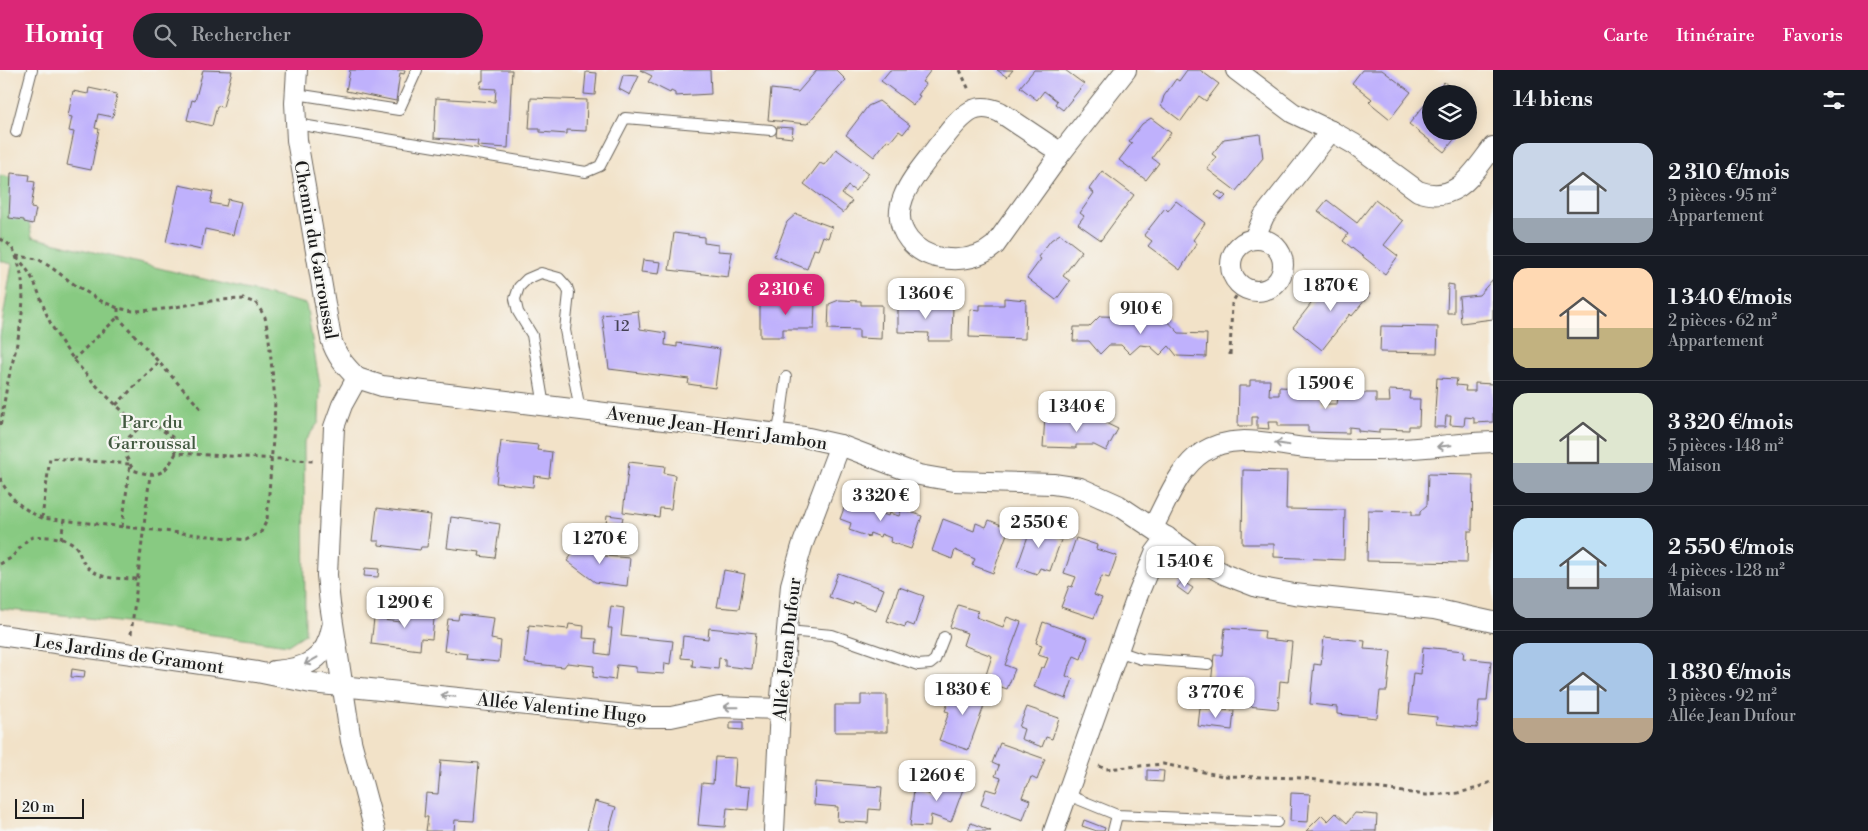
<!DOCTYPE html>
<html lang="fr">
<head>
<meta charset="utf-8">
<style>
	:root { --surface:#171b24; --page:#20242c; --text:#f1f3f6; --muted:#9ea1a6; --line:#363941; --accent:#db2777 }
	body { margin:0; font-family:"Libre Bodoni",serif; background:var(--page); color:var(--text); height:100vh; display:flex; flex-direction:column; font-size:19px; white-space:nowrap }
	* { box-sizing:border-box; margin:0 }
	p { font-size:16px; color:var(--muted) }
	.icon { flex:none; width:28px; height:28px; fill:none; stroke:currentColor; stroke-width:2; stroke-linecap:round; stroke-linejoin:round }
	.map { position:relative; flex:1; overflow:hidden }
	.sheet { display:flex; flex-direction:column; background:var(--surface); width:375px }
	.sheet>* { flex:none }
	.tools { position:absolute; left:1422px; top:15px; display:grid; gap:10px }
	.tools a { display:grid; place-items:center; width:55px; height:55px; border-radius:50%; background:var(--surface); box-shadow:0 2px 12px #0003; font-size:25px }
	.scale { position:absolute; left:15px; bottom:12px; width:69px; box-sizing:border-box; padding-left:5px; border:2px solid #1c1c1c; border-top:0; font-size:14px; line-height:18px; white-space:nowrap; color:#1c1c1c; -webkit-text-stroke:4px #f6f6f2; paint-order:stroke }
	.price { position:absolute; translate:-50% -42px; padding:0 11px; border-radius:10px; background:#fff; color:#222; font-size:16px; line-height:32px; filter:drop-shadow(0 1px 2px #0008) }
	.price::after { content:''; position:absolute; left:50%; top:30px; width:15px; height:11px; margin-left:-8px; background:inherit; clip-path:polygon(0 0,100% 0,50% 100%) }
	.price.on { background:var(--accent); color:#fff }
	ul { padding:0; list-style:none }
	li { display:flex; align-items:center; gap:15px; height:125px; padding:0 20px }
	li+li { border-top:1px solid var(--line) }
	li span { display:grid; place-items:center; flex:none; width:140px; height:100px; border-radius:15px; color:#555 }
	li>.icon { margin-inline-start:auto }
	span .icon { width:60px; height:60px; fill:#fffc; stroke-width:1 }
	li b { font-size:21px }
	h2 { display:flex; justify-content:space-between; align-items:center; height:60px; padding:0 20px; font-size:21px }
	header { display:flex; align-items:center; gap:30px; box-sizing:border-box; height:70px; padding:0 25px; background:var(--accent); color:#fff }
	header strong { font-size:24px }
	nav { display:flex; gap:28px; margin-inline-start:auto; font-size:18px }
	.search { width:350px; height:45px; background:var(--page); display:flex; align-items:center; gap:12px; box-sizing:border-box; padding:0 18px; border-radius:28px; color:var(--muted); font-size:19px }
	main { display:flex; flex:1; min-height:0 }
	.map>svg:first-child { display:block }
	.green { fill:#88ca82; stroke:#52734f }
	.building { fill:#bfb1fc }
	.lines { fill:none; stroke-linecap:round; stroke-linejoin:round }
	.lane-casing { stroke:#676158; stroke-width:12 }
	.street-casing { stroke:#676158; stroke-width:22 }
	.path { stroke:#676158; stroke-width:3; stroke-dasharray:4 4; stroke-linecap:butt }
	.lane { stroke:#fff; stroke-width:10 }
	.street { stroke:#fff; stroke-width:20 }
	.oneway { stroke:#999 }
	.labels { text-anchor:middle; stroke-width:4.5; stroke-linejoin:round; paint-order:stroke }
	.number-label { font-size:15px; fill:#454154 }
	.street-label { font-size:18px; fill:#1c1c1c; stroke:#f6f6f2 }
	.park-label { font-size:18px; fill:#425940; stroke:#f6f6f2 }
</style>
</head>
<body>
<header>
<strong>Homiq</strong>
<div class="search"><svg class="icon" aria-label="search" viewBox="0 0 24 24"><circle cx="10" cy="10" r="6"/><path d="M15 15l6 6"/></svg>Rechercher</div>
<nav><a>Carte</a><a>Itinéraire</a><a>Favoris</a></nav>
</header>
<main>
<div class="map">
<svg width="1493" height="761" viewBox="0 0 1493 761">
	<rect width="100%" height="100%" fill="#f6f6f2"/>
	<filter id="ink" filterUnits="userSpaceOnUse"><feTurbulence type="fractalNoise" baseFrequency=".02" numOctaves="2"/><feDisplacementMap in="SourceGraphic" scale="10" xChannelSelector="R" yChannelSelector="G"/><feConvolveMatrix kernelMatrix="1 2 1 2 8 2 1 2 1" color-interpolation-filters="sRGB"/></filter>
	<filter id="wash" filterUnits="userSpaceOnUse"><feTurbulence type="fractalNoise" baseFrequency=".0096" numOctaves="4" result="noise"/><feDisplacementMap in="SourceGraphic" scale="20" xChannelSelector="R" yChannelSelector="G"/><feGaussianBlur stdDeviation="1.12" result="paint"/><feColorMatrix in="noise" values="0 0 0 0 0 0 0 0 0 0 0 0 0 0 0 0 0 1.4 0 .05"/><feComposite in="paint" operator="in"/></filter>
	<g filter="url(#wash)">
		<rect width="100%" height="100%" fill="#f2e2c8"/>
		<polygon class="green" points="0,105 21,110 32,167 306,234 320,316 319,352 304,372 305,564 288,575 72,546 0,539 0,266 12,194 0,191"/>
		<g id="blocks">
			<g class="building">
				<polygon points="203,0 232,1 223,37 217,36 212,56 187,50 192,30 195,31"/>
				<polygon points="350,0 405,0 404,4 400,3 396,31 346,21"/>
				<polygon points="483,0 512,0 508,78 477,76 478,71 434,68 436,28 495,32 496,19 480,18 481,11 483,11"/>
				<polygon points="640,0 710,0 711,24 675,26 675,23 671,21 670,23 648,12 652,6"/>
				<polygon points="817,0 836,0 846,10 807,54 768,50 771,19 798,22"/>
				<polygon points="890,0 931,0 922,12 926,14 918,25 920,26 913,35 881,11"/>
				<polygon points="997,0 1013,0 1007,7"/>
				<polygon points="1034,0 1065,0 1084,14 1063,40 1055,34 1057,31 1044,21 1037,30 1020,17"/>
				<polygon points="1187,0 1200,0 1219,14 1206,31 1199,26 1181,51 1161,36 1164,26 1176,9 1179,11"/>
				<polygon points="1362,0 1382,0 1411,22 1390,49 1369,32 1372,29 1352,13"/>
				<polygon points="586,2 597,3 595,25 584,24"/>
				<polygon points="623,5 639,6 630,25 619,19"/>
				<polygon points="1444,12 1459,24 1434,24"/>
				<polygon points="89,18 117,24 113,47 98,44 95,58 99,59 91,100 67,95 74,62 69,61 72,47 68,46 73,21 88,24"/>
				<polygon points="1431,27 1431,61 1461,61 1444,82 1409,54"/>
				<polygon points="531,28 587,30 586,61 567,60 567,64 540,62 540,59 529,59"/>
				<polygon points="879,31 910,55 903,64 899,61 890,72 887,70 874,87 846,65 868,36"/>
				<polygon points="1151,48 1171,63 1152,88 1159,93 1146,110 1119,90 1132,73 1129,71 1142,54"/>
				<polygon points="777,57 793,58 792,68 776,66"/>
				<polygon points="1260,64 1263,88 1236,121 1207,99 1216,87 1212,84 1224,69"/>
				<polygon points="836,79 869,103 855,121 848,116 842,124 852,131 843,143 804,114 820,93 824,95"/>
				<polygon points="1102,101 1134,125 1101,170 1078,154 1084,146 1080,143 1094,123 1089,119"/>
				<polygon points="11,103 30,105 29,111 35,112 31,138 36,139 33,154 24,152 24,150 9,148"/>
				<polygon points="179,115 213,122 210,133 226,136 228,129 241,132 233,165 205,159 201,180 166,172"/>
				<polygon points="1219,121 1226,126 1222,130 1215,125"/>
				<polygon points="1327,130 1357,153 1375,130 1403,151 1384,175 1398,186 1385,204 1343,171 1348,164 1318,141"/>
				<polygon points="1176,131 1205,153 1193,170 1197,173 1180,200 1148,176 1152,171 1144,165 1165,138 1168,141"/>
				<polygon points="796,144 832,157 828,168 823,166 818,180 814,179 807,199 774,186 787,152"/>
				<polygon points="674,163 704,167 704,173 718,175 718,181 732,182 728,207 669,200"/>
				<polygon points="1060,164 1082,181 1063,206 1070,211 1056,230 1027,208 1041,189 1038,187 1051,170"/>
				<polygon points="643,190 661,192 659,204 641,202"/>
				<polygon points="1346,206 1370,224 1352,246 1350,244 1322,280 1293,257 1321,221 1323,223 1335,221"/>
				<polygon points="1493,209 1493,249 1461,253 1459,227 1479,225"/>
				<polygon points="1448,214 1454,215 1454,243 1447,243"/>
				<polygon points="783,227 805,228 815,232 814,259 783,259 783,267 760,267 760,230 783,231"/>
				<polygon points="1004,228 1026,230 1025,269 969,267 970,239 980,240 980,235 1004,235"/>
				<polygon points="839,230 861,231 861,235 882,235 881,269 859,268 859,260 828,259 829,234"/>
				<polygon points="908,231 930,231 930,235 953,235 952,271 928,271 929,263 898,262 898,234"/>
				<polygon points="1141,238 1149,247 1161,248 1163,246 1179,263 1207,264 1206,287 1177,286 1169,276 1160,285 1150,276 1140,275 1130,284 1121,275 1109,275 1100,284 1089,271 1073,271 1074,257 1089,257 1100,246 1131,247"/>
				<polygon points="638,241 640,259 666,263 665,275 677,277 677,273 720,279 715,318 688,314 689,309 609,299 602,245"/>
				<polygon points="1381,256 1438,257 1437,283 1380,282"/>
				<polygon points="1437,308 1457,309 1456,315 1466,316 1465,321 1475,321 1475,313 1493,314 1493,352 1474,353 1474,348 1465,347 1464,356 1450,355 1451,346 1446,346 1445,357 1434,357"/>
				<polygon points="1250,310 1270,310 1269,325 1279,325 1279,317 1300,318 1299,326 1321,326 1321,334 1337,334 1338,327 1359,327 1359,323 1376,323 1376,332 1390,332 1389,320 1410,321 1409,329 1420,329 1419,356 1409,356 1409,360 1379,359 1379,363 1358,361 1358,358 1349,357 1349,363 1308,362 1308,356 1278,356 1278,352 1268,352 1269,359 1257,358 1257,347 1252,347 1252,356 1238,356 1239,316 1250,316"/>
				<polygon points="1045,346 1095,348 1118,359 1106,381 1094,375 1076,375 1076,378 1043,377"/>
				<polygon points="501,371 538,375 537,380 552,382 549,408 534,406 533,417 496,413"/>
				<polygon points="629,392 665,396 664,403 675,405 671,439 660,438 659,447 623,442"/>
				<polygon points="1243,400 1287,401 1286,439 1345,440 1344,490 1274,487 1274,474 1242,474"/>
				<polygon points="1428,404 1473,405 1472,461 1468,461 1467,493 1367,491 1368,440 1412,441 1412,445 1420,445 1420,441 1427,435"/>
				<polygon points="860,427 881,434 878,442 888,446 889,443 899,446 902,439 922,446 911,479 890,472 891,468 881,464 880,467 870,463 869,467 849,460 851,453 840,449 847,430 858,433"/>
				<polygon points="377,438 431,445 427,477 421,477 420,480 411,479 379,475 379,471 373,471"/>
				<polygon points="607,445 623,447 621,456 606,454"/>
				<polygon points="451,447 500,454 495,488 479,486 480,482 447,478"/>
				<polygon points="943,449 974,461 976,453 986,457 989,450 1009,458 993,503 972,495 975,489 955,480 952,489 932,481"/>
				<polygon points="1033,452 1054,459 1051,466 1061,470 1050,501 1040,498 1037,504 1017,497"/>
				<polygon points="1076,468 1097,475 1096,479 1117,486 1109,508 1102,506 1094,525 1102,528 1094,548 1061,537 1069,516 1072,517 1076,507 1064,503"/>
				<polygon points="584,469 605,486 630,488 627,516 595,512 567,491"/>
				<polygon points="365,498 379,499 378,507 364,506"/>
				<polygon points="724,500 745,504 739,539 717,537"/>
				<polygon points="838,503 884,519 876,540 854,532 853,535 829,527"/>
				<polygon points="1182,511 1193,518 1188,525 1177,517"/>
				<polygon points="899,517 924,526 914,556 906,553 905,557 887,551"/>
				<polygon points="403,535 435,539 432,569 421,568 420,580 371,574 374,549 401,552"/>
				<polygon points="958,535 978,541 976,547 1003,557 1007,547 1021,552 1005,595 1015,599 1007,619 984,611 992,586 963,575 967,563 950,557"/>
				<polygon points="611,536 624,538 621,566 673,571 670,594 665,593 664,604 636,602 636,597 617,595 615,610 593,607 594,596 567,593 564,597 525,593 529,555 568,559 569,554 584,556 583,568 597,569 596,583 609,585 612,558 608,558"/>
				<polygon points="459,544 494,548 491,569 501,571 499,592 466,589 467,584 444,581 448,549 458,550"/>
				<polygon points="1043,552 1088,568 1081,589 1074,586 1070,596 1069,596 1066,606 1073,609 1066,629 1034,617 1041,597 1044,598 1048,588 1038,585 1042,575 1036,573"/>
				<polygon points="709,558 756,563 752,599 725,596 725,589 719,588 718,599 692,596 693,589 681,588 683,566 708,569"/>
				<polygon points="1225,558 1265,561 1264,569 1292,572 1288,612 1280,611 1278,639 1237,635 1238,628 1210,625 1214,585 1222,585"/>
				<polygon points="1324,567 1365,571 1364,579 1391,581 1387,621 1380,621 1377,648 1337,644 1337,637 1310,634 1314,594 1321,595"/>
				<polygon points="1423,577 1464,581 1463,588 1491,591 1487,631 1479,631 1477,658 1436,654 1437,647 1409,644 1413,603 1421,604"/>
				<polygon points="72,599 85,601 84,608 71,607"/>
				<polygon points="955,614 988,625 968,680 939,670 949,642 945,641"/>
				<polygon points="861,625 887,625 887,662 835,662 835,635 861,635"/>
				<polygon points="1027,637 1059,648 1052,669 1046,667 1042,677 1021,669 1024,659 1019,657"/>
				<polygon points="1200,638 1234,641 1232,660 1198,656"/>
				<polygon points="730,652 743,652 743,660 730,659"/>
				<polygon points="1000,673 1045,689 1037,710 1031,707 1027,717 1026,717 1022,727 1030,730 1023,750 981,735 986,719 996,722 1001,708 995,706 999,696 992,693"/>
				<polygon points="715,687 736,688 734,716 750,717 748,740 727,738 725,757 698,755 702,713 713,714"/>
				<polygon points="441,690 479,693 474,751 455,750 454,761 426,761 428,747 424,747 426,723 438,724"/>
				<polygon points="1147,700 1164,701 1163,712 1147,711"/>
				<polygon points="942,702 966,711 951,752 931,745 930,757 910,756 914,719 934,726"/>
				<polygon points="815,712 882,717 880,740 869,739 868,753 837,751 838,737 814,735"/>
				<polygon points="1291,723 1310,724 1308,752 1290,751"/>
				<polygon points="595,731 616,737 609,761 587,761"/>
				<polygon points="1336,743 1347,753 1355,743 1377,745 1376,761 1306,761 1322,745 1328,751"/>
				<polygon points="1084,750 1105,758 1104,761 1097,761 1082,756"/>
				<polygon points="971,753 991,761 968,761"/>
			</g>
		</g>
	</g>
	<g filter="url(#ink)">
		<use href="#blocks" fill-opacity="0" stroke="#676158" stroke-width="1"/>
		<g class="lines">
			<g class="lane-casing">
				<g id="lane">
					<polyline points="296,24 399,40 417,0"/>
					<polyline points="296,54 586,102 600,96 625,48 771,60"/>
					<polyline points="16,62 32,0"/>
					<polyline points="544,336 532,265 518,242 515,229 519,217 527,209 541,203 559,208 567,217 569,223 565,260 580,340"/>
					<polyline points="777,364 781,345 786,307"/>
					<polyline points="787,561 832,565 918,595 930,594 935,590 944,567"/>
					<polyline points="1118,581 1141,589 1208,594"/>
					<polyline points="1068,725 1117,745 1277,752"/>
					<polyline points="1113,761 1117,745"/>
				</g>
			</g>
			<g class="street-casing">
				<g id="street">
					<path d="M297,0L295,33L297,70L331,269C336,286 345,296 357,308L342,335L334,357L327,505L330,534L351,671L375,761"/>
					<path d="M1236,0L1293,43L1331,61L1354,74L1418,121C1456,135 1473,103 1493,77"/>
					<path d="M1061,83L1000,42C991,38 980,36 971,41C957,49 947,65 937,77C918,103 883,137 909,170C917,180 929,186 941,188C960,191 980,188 995,175L1061,83L1126,0"/>
					<polyline points="1254,169 1264,146 1331,61"/>
					<circle cx="1257" cy="195" r="26"/>
					<polyline points="357,308 382,316 804,367 840,375 919,405 954,411 1053,414 1080,418 1118,435 1208,495 1226,505 1257,517 1294,524 1434,539 1493,552"/>
					<path d="M1153,457C1167,432 1178,398 1203,382C1235,362 1272,375 1307,378C1330,380 1353,380 1375,380C1415,380 1454,373 1493,372"/>
					<polyline points="0,565 257,602 311,613 647,647 671,647 719,637 780,639"/>
					<path d="M274,601C306,599 326,590 332,557"/>
					<polyline points="774,761 780,639 791,515 802,476 840,375"/>
					<polyline points="1054,761 1137,527 1155,483 1167,467"/>
				</g>
			</g>
			<g class="path">
				<polyline points="960,0 969,20"/>
				<path d="M0,169C11,173 15,182 18,192C30,231 17,273 8,311C5,326 3,341 0,357"/>
				<path d="M16,187C38,207 40,234 53,258C76,299 106,326 140,357"/>
				<polyline points="118,238 118,247 203,341"/>
				<polyline points="1230,285 1232,233 1242,216"/>
				<polyline points="73,290 118,247"/>
				<polyline points="116,335 158,293"/>
				<path d="M176,383C164,406 157,408 133,400L126,386L128,368L140,357H158L172,367L176,383L313,391"/>
				<path d="M0,408C9,428 22,439 42,448L246,470L261,462L267,450L274,355L275,330L269,269L265,247L256,233L244,229L217,230L157,240L133,241L118,238L101,231L75,215L52,198L38,189L16,186"/>
				<polyline points="42,448 50,388 130,394 122,457"/>
				<polyline points="61,469 64,450"/>
				<path d="M0,494L11,488L28,469C36,465 43,467 51,467C90,471 71,489 94,502C105,510 123,508 137,509"/>
				<polyline points="131,564 150,405"/>
				<polyline points="1099,696 1106,699 1163,694 1224,706 1303,708 1426,725 1458,723 1474,719 1493,711"/>
			</g>
			<use href="#lane" class="lane"/>
			<use href="#street" class="street"/>
		</g>
		<defs><path id="oneway-shaft" d="M-6 0H5M1.5-3L5.5 0L1.5 3" fill="none" stroke-width="1.6" stroke-linecap="round" stroke-linejoin="round" transform="scale(1.25)"/></defs>
		<g class="oneway">
			<use href="#oneway-shaft" transform="translate(1282 374) rotate(-171)"/>
			<use href="#oneway-shaft" transform="translate(1444 376) rotate(174)"/>
			<use href="#oneway-shaft" transform="translate(311 591) rotate(151)"/>
			<use href="#oneway-shaft" transform="translate(448 626) rotate(-174)"/>
			<use href="#oneway-shaft" transform="translate(731 637) rotate(-179)"/>
		</g>
	</g>
	<g class="labels">
		<g class="number-label">
			<text x="622" y="261">12</text>
		</g>
		<g class="street-label">
			<text transform="translate(316 180) rotate(80)" y="6">Chemin du Garroussal</text>
			<text transform="translate(717 358) rotate(8)" y="6">Avenue Jean-Henri Jambon</text>
			<text transform="translate(787 579) rotate(-84)" y="6">Allée Jean Dufour</text>
			<text transform="translate(129 584) rotate(8)" y="6">Les Jardins de Gramont</text>
			<text transform="translate(562 638) rotate(6)" y="6">Allée Valentine Hugo</text>
		</g>
		<g class="park-label">
			<text x="152" y="358">Parc du<tspan x="152" dy="21">Garroussal</tspan></text>
		</g>
	</g>
</svg>
<div class="tools">
<a><svg class="icon" aria-label="layers" viewBox="0 0 24 24"><path d="M12 4l9 5-9 5-9-5zM3 14l9 5 9-5"/></svg></a>
</div>
<div class="scale">20 m</div>
<b class="price" style="left:1331px;top:242px">1 870 €</b>
<b class="price on" style="left:786px;top:246px">2 310 €</b>
<b class="price" style="left:926px;top:250px">1 360 €</b>
<b class="price" style="left:1141px;top:265px">910 €</b>
<b class="price" style="left:1326px;top:340px">1 590 €</b>
<b class="price" style="left:1077px;top:363px">1 340 €</b>
<b class="price" style="left:881px;top:452px">3 320 €</b>
<b class="price" style="left:1039px;top:479px">2 550 €</b>
<b class="price" style="left:600px;top:495px">1 270 €</b>
<b class="price" style="left:1185px;top:518px">1 540 €</b>
<b class="price" style="left:405px;top:559px">1 290 €</b>
<b class="price" style="left:963px;top:646px">1 830 €</b>
<b class="price" style="left:1216px;top:649px">3 770 €</b>
<b class="price" style="left:937px;top:732px">1 260 €</b>
</div>
<section class="sheet">
<h2>14 biens<svg class="icon" aria-label="filters" viewBox="0 0 24 24"><path d="M4 7h16M4 17h16"/><circle cx="9" cy="7" r="2"/><circle cx="15" cy="17" r="2"/></svg></h2>
<ul>
<li><span style="background:linear-gradient(#c9d6e8 75%,#9aa5b1 0)"><svg class="icon" aria-label="home" viewBox="0 0 24 24"><path d="M3 11l9-7 9 7M6 9v11h12V9"/></svg></span><div><b>2 310 €/mois</b><p>3 pièces · 95 m²</p><p>Appartement</p></div></li>
<li><span style="background:linear-gradient(#ffd9b3 60%,#c2b280 0)"><svg class="icon" aria-label="home" viewBox="0 0 24 24"><path d="M3 11l9-7 9 7M6 9v11h12V9"/></svg></span><div><b>1 340 €/mois</b><p>2 pièces · 62 m²</p><p>Appartement</p></div></li>
<li><span style="background:linear-gradient(#dfe7d0 70%,#9aa5b1 0)"><svg class="icon" aria-label="home" viewBox="0 0 24 24"><path d="M3 11l9-7 9 7M6 9v11h12V9"/></svg></span><div><b>3 320 €/mois</b><p>5 pièces · 148 m²</p><p>Maison</p></div></li>
<li><span style="background:linear-gradient(#bfe0f5 60%,#9aa5b1 0)"><svg class="icon" aria-label="home" viewBox="0 0 24 24"><path d="M3 11l9-7 9 7M6 9v11h12V9"/></svg></span><div><b>2 550 €/mois</b><p>4 pièces · 128 m²</p><p>Maison</p></div></li>
<li><span style="background:linear-gradient(#a9c7e8 75%,#b9a48a 0)"><svg class="icon" aria-label="home" viewBox="0 0 24 24"><path d="M3 11l9-7 9 7M6 9v11h12V9"/></svg></span><div><b>1 830 €/mois</b><p>3 pièces · 92 m²</p><p>Allée Jean Dufour</p></div></li>
</ul>
</section>
</main>
</body>
</html>
